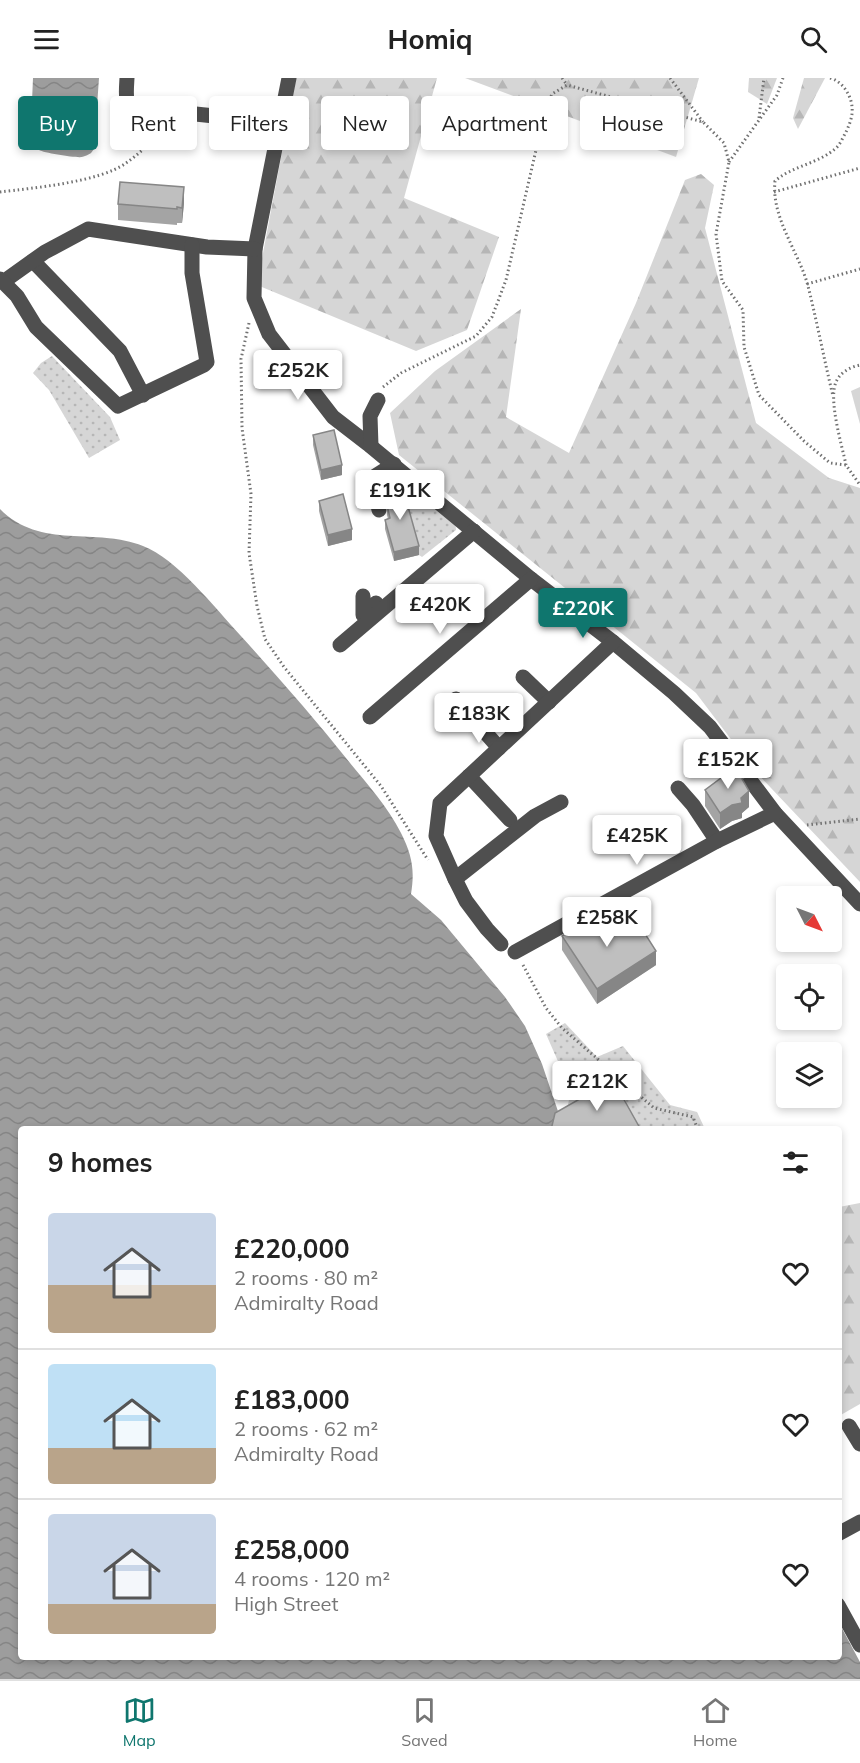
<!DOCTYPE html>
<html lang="en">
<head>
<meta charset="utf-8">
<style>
	:root { --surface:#fff; --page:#f2f2f2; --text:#222; --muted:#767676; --line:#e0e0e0; --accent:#0f766e }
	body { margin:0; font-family:Mulish,sans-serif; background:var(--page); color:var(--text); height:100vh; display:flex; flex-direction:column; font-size:22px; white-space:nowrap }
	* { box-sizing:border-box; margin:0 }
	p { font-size:20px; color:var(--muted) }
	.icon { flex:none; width:33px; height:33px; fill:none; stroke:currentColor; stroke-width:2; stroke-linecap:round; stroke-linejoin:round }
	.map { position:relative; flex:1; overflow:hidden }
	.sheet { position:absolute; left:18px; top:1048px; width:824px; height:534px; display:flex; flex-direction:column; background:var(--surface); border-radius:6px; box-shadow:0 3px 9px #0003 }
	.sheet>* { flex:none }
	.hud { position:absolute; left:18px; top:18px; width:825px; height:54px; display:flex; gap:12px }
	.needle { width:39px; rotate:132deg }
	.buttons { position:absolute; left:776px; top:808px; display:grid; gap:12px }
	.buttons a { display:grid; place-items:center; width:66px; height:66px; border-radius:6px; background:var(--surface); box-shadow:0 3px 9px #0003; font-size:30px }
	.price { position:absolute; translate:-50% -51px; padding:0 14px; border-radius:6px; background:#fff; color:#222; font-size:20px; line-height:39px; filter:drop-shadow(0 2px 3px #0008) }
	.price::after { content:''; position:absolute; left:50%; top:36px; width:18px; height:14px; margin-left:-9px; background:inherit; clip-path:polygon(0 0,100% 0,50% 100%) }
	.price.current { background:var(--accent); color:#fff }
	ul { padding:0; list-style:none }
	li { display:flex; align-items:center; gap:18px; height:150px; padding:0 30px }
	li+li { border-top:2px solid var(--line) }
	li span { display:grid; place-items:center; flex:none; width:168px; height:120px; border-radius:6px; color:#555 }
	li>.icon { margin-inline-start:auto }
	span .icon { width:72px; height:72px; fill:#fffc; stroke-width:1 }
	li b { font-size:26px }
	h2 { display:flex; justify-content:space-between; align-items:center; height:72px; padding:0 30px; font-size:26px }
	.tag { padding:0 21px; border-radius:6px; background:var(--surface); box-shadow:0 3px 9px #0003; font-size:21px; line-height:54px }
	.tag.current { background:var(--accent); color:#fff }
	header { display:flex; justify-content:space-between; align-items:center; height:78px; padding:0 30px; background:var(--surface); font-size:27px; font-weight:700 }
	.tab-bar { display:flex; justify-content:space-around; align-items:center; height:84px; border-top:2px solid var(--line); background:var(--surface); font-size:16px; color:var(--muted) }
	.tab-bar a { display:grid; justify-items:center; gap:3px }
	.tab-bar .current { color:var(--accent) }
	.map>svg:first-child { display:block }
	.grass { fill:url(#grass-dots) }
	.forest { fill:url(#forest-firs) }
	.water { fill:url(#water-waves) }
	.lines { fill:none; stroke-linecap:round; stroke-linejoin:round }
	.path { stroke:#717171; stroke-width:3; stroke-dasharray:1.5 3; stroke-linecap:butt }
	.minor { stroke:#4f4f4f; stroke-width:15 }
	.wall { fill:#a4a4a4 }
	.shaded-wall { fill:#868686 }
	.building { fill:#bfbfbf; stroke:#868686; stroke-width:1.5 }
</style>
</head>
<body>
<header><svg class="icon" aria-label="menu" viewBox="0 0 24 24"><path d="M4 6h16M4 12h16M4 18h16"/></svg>Homiq<svg class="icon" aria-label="search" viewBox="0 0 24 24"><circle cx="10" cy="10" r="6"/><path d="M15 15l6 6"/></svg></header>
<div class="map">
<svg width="860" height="1601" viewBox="0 0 860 1601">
	<defs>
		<pattern id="grass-dots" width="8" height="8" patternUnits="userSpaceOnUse" patternTransform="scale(1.5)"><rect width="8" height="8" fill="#d6d6d6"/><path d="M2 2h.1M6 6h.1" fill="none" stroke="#b6b6b6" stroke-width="1.8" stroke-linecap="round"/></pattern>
		<pattern id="forest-firs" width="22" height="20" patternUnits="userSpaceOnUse" patternTransform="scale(1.5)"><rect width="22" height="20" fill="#d6d6d6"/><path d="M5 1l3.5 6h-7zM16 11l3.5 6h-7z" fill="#b6b6b6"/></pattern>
		<pattern id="water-waves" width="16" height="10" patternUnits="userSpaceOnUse" patternTransform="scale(1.5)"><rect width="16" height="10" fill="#9d9d9d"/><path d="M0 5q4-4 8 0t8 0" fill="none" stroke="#858585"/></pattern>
	</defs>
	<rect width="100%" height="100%" fill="#fff"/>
	<g class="grass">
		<polygon points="52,278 110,339 120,362 89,380 49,312 33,295 41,285"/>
		<polygon points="401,393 455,441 456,452 422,479 419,477 411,446 395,418 391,400"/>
		<polygon points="565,945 597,979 623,968 670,1027 697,1034 705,1051 629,1051 567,1031 571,1013 546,956"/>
	</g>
	<g class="forest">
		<polygon points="296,0 437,0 404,120 499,159 467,252 416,273 257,207"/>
		<polygon points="465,0 699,0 676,79"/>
		<polygon points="749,0 777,0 767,26 748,14"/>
		<polygon points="804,0 825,0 798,51 793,40"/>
		<polygon points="701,96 714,107 705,150 756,345 829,400 860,410 860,804 755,693 696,615 399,377 390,335 435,293 521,231 506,339 569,375 636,225 685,102"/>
		<polygon points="860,309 860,346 851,313"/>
		<polygon points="860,1125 860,1326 839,1338 839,1129"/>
	</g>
	<g class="water">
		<path d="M33,0H99L94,71L91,75C90,76 83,79 82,79C76,80 44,75 39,72L31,47Z"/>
		<path d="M0,431C40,472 97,449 143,468C176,480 216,531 240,557C278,599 315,641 350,685C368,707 388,729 401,755C412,777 415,792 411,816L441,842L505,919L525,948L542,986L564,1051L21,1052V1580H838L839,1545L860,1584V1601H0Z"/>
	</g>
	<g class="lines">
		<g class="path">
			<polyline points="562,0 567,7"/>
			<polyline points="670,0 703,44"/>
			<path d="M830,0C841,3 848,13 851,23C854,35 851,43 846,54C843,59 840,67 836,70C818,86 792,88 775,103C771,140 799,174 808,208C817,244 824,281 833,318"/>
			<polyline points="759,40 764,0"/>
			<polyline points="729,84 777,17 783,0"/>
			<path d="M0,114C33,110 100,104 126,85C138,77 150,65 160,54"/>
			<polyline points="774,114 860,90"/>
			<polyline points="807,206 860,191"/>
			<polyline points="249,245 241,281 242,350 251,416 249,475 257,528 265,561 284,589 381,708 428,782"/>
			<polyline points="383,309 401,295 476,258 492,239 506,202 545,33 552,16 567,7 703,44 724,65 729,84 716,156 722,203 743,232 744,269 759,317 804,363 830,385 846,387 860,407"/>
			<path d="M846,387C842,367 827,319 837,302C842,293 851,289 860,287"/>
			<polyline points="807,747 860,741"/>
			<polyline points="523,887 546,930 562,950 654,1030 693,1039 698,1052"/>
		</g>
		<g class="minor">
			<path d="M127,0C126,17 124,30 138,42L186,35L281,45"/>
			<polyline points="289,0 255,171 254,220 269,256 333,339 368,366 531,501 613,564 674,615 710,649 775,735 860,826"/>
			<polyline points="33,183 120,273 143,317"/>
			<polyline points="0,201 3,204 45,174 88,151 207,169 255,171"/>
			<polyline points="3,204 17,218 36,249 118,328 204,287 207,284 192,195 192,167"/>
			<polyline points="371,368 370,338 378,322"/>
			<polyline points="379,432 372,400 394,386"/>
			<polyline points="363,518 363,537 376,525"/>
			<polyline points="340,567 474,453"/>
			<polyline points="523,599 549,624"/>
			<polyline points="456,621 499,670"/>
			<polyline points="370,639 531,501"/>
			<polyline points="469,698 510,742"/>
			<polyline points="678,710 693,727 717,763"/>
			<polyline points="455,801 535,738 561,724"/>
			<polyline points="501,866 487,851 466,823 455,801 436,758 440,725 613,564"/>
			<polyline points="515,874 717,763 775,735"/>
			<polyline points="849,1348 860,1366"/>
			<polyline points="838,1456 860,1444"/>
			<polyline points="838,1527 860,1567"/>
		</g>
	</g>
	<g class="wall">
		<polygon points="184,125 182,145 177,145 177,147 118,142 118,126"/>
		<polygon points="313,357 342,397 321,402 313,367"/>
		<polygon points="387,411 419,477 394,483 385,451 385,442 388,441 387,437"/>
		<polygon points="319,423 352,462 328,468 319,433"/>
		<polygon points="745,705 749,729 742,735 742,740 732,743 720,751 705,728 705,712"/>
		<polygon points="572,852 609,856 656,887 597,926 562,872 562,858"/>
	</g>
	<g class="shaded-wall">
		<polygon points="184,109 184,125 182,145 182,130"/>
		<polygon points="342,387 342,397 321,402 321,392"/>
		<polygon points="352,451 352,462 328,468 328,457"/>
		<polygon points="419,468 419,477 394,483 394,474"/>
		<polygon points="749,713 749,729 742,735 742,740 732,743 720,751 720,735"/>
		<polygon points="656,873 656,887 597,926 597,911"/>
	</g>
	<g class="building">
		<polygon points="120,104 184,109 182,130 177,129 177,131 118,126"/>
		<polygon points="334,352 342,387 321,392 313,357"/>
		<polygon points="402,407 419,468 394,474 385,442 390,440 387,427 389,421 387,411"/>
		<polygon points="343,416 352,451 328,457 319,423"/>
		<polygon points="737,688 745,699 742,701 749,713 741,720 742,725 732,727 720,735 705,712"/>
		<polygon points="596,835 609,856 635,840 656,873 597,911 562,858 572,852 572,840 577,837 590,838"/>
		<polygon points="613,1002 641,1052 551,1052 555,1035"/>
	</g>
</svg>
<div class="buttons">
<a><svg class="needle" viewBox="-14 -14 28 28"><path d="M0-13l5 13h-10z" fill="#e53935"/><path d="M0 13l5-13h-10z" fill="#767676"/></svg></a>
<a><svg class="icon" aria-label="locate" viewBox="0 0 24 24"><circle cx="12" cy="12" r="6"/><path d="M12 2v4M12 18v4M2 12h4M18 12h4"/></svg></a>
<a><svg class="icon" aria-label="layers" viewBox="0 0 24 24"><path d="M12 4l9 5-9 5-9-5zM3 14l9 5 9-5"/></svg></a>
</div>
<b class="price" style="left:298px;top:323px">£252K</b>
<b class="price" style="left:400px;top:443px">£191K</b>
<b class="price" style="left:440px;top:557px">£420K</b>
<b class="price current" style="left:583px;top:561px">£220K</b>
<b class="price" style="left:479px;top:666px">£183K</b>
<b class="price" style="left:728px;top:712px">£152K</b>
<b class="price" style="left:637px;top:788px">£425K</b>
<b class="price" style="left:607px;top:870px">£258K</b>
<b class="price" style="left:597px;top:1034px">£212K</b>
<div class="hud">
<a class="tag current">Buy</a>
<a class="tag">Rent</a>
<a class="tag">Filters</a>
<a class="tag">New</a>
<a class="tag">Apartment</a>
<a class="tag">House</a>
</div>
<section class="sheet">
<h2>9 homes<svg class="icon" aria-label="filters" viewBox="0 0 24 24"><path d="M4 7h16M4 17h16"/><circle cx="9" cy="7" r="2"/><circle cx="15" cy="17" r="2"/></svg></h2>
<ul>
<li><span style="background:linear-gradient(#c9d6e8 60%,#b9a48a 0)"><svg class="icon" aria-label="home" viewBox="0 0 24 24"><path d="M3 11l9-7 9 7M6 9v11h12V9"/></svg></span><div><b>£220,000</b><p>2 rooms · 80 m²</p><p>Admiralty Road</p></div><svg class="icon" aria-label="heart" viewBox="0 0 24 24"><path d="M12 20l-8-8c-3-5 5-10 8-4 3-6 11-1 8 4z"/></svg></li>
<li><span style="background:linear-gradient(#bfe0f5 70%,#b9a48a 0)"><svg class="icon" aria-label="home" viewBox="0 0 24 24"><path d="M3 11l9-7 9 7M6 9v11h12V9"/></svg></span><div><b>£183,000</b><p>2 rooms · 62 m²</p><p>Admiralty Road</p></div><svg class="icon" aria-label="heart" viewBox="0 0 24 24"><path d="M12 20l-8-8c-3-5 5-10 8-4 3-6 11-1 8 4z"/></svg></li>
<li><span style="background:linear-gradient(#c9d6e8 75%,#b9a48a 0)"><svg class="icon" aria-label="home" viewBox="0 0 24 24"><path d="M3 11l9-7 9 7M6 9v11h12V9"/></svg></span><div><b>£258,000</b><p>4 rooms · 120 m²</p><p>High Street</p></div><svg class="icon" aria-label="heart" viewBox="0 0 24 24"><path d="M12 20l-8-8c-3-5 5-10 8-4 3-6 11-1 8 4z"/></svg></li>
</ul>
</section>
</div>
<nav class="tab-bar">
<a class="current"><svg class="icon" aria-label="map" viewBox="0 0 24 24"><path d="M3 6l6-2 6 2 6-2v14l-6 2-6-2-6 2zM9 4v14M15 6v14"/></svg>Map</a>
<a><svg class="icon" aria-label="saved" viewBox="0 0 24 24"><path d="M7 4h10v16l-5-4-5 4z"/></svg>Saved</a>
<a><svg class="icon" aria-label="home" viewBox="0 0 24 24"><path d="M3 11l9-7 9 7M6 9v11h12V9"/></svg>Home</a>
</nav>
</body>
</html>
